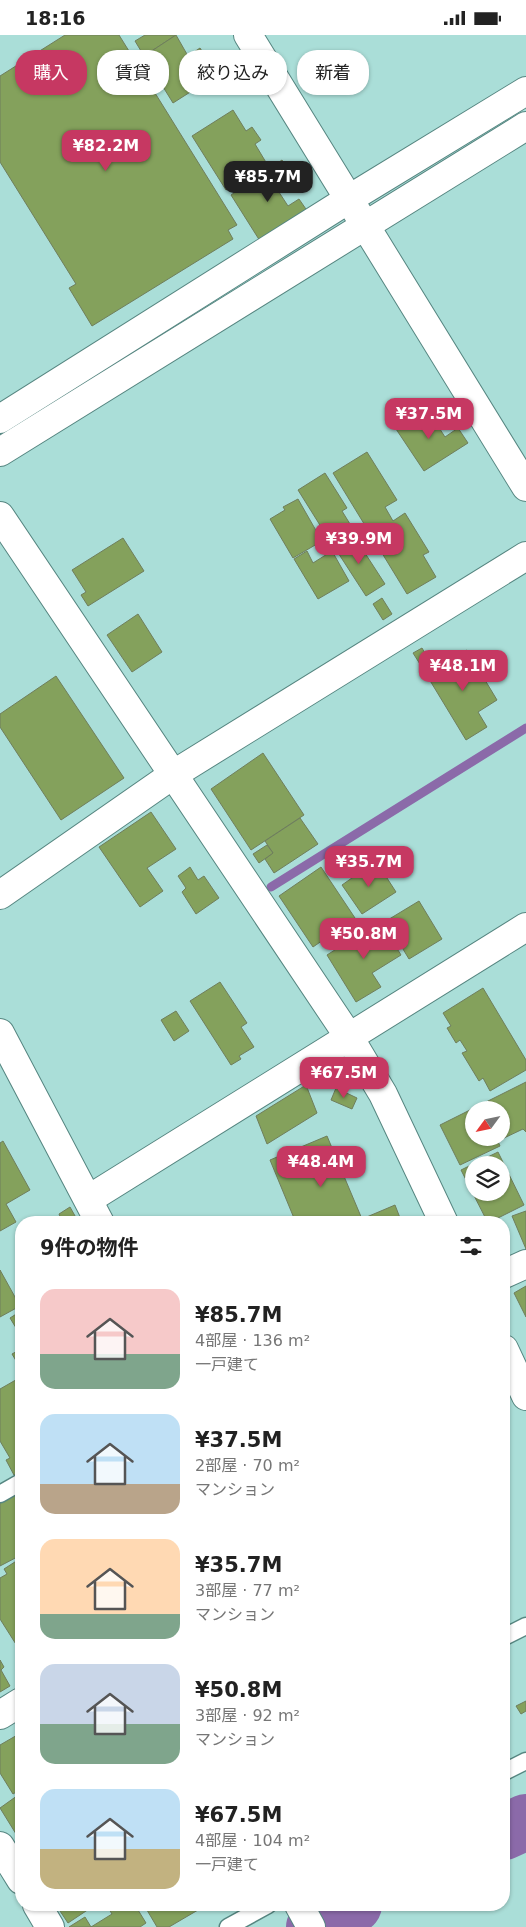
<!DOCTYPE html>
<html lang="ja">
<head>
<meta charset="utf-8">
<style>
	:root { --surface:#fff; --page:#f6f6f6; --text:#222; --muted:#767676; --accent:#c63862 }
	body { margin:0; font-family:"DejaVu Sans","Noto Sans JP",sans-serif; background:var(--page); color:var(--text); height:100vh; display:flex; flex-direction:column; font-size:19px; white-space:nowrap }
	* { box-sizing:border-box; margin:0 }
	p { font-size:16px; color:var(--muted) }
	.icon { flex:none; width:28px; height:28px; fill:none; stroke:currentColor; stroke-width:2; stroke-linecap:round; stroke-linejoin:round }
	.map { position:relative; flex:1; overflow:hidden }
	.details { position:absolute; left:15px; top:1181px; width:495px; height:695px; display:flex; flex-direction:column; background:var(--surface); border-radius:20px; box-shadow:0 1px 4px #0004 }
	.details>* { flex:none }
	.top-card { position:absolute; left:15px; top:15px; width:496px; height:45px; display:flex; gap:10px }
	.needle { width:32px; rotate:237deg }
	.controls { position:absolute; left:465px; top:1066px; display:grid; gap:10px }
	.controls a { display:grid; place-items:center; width:45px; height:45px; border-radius:50%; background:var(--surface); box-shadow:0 1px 4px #0004; font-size:25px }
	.price { position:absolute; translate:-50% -42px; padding:0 11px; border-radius:10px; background:var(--accent); color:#fff; font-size:16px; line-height:32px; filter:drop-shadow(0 1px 2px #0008) }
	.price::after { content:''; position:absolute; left:50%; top:30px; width:15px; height:11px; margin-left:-8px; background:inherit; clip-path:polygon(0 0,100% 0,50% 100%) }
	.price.selected { background:#222; color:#fff }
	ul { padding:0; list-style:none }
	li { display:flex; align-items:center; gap:15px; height:125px; padding:0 25px }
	li span { display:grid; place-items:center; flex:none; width:140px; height:100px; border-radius:15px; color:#555 }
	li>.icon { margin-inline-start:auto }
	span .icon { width:60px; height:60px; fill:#fffc; stroke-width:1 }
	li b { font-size:21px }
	h2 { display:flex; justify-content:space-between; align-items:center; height:60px; padding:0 25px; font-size:21px }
	.tag { padding:0 18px; border-radius:20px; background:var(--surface); box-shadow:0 1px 4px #0004; font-size:18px; line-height:45px }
	.tag.selected { background:var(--accent); color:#fff }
	.status { display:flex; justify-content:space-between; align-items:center; height:35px; padding:0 25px; background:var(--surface); direction:ltr }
	.status svg { height:14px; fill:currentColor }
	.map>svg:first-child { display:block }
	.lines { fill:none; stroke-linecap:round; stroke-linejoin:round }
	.stream { stroke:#8b6aa9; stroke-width:9 }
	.river { stroke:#8b6aa9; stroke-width:56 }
	.building { fill:#84a15c; stroke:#6f7e5c; fill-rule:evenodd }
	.lane-casing { stroke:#568681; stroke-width:19 }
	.street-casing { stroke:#568681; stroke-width:30 }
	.secondary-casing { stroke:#568681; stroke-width:30 }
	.lane { stroke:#fff; stroke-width:16 }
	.street { stroke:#fff; stroke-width:28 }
	.secondary { stroke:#fff; stroke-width:28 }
</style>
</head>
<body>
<div class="status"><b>18:16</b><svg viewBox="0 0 49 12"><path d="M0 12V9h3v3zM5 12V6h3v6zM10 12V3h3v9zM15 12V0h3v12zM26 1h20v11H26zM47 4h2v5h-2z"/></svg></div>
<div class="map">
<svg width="526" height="1892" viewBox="0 0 526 1892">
	<rect width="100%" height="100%" fill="#aaded8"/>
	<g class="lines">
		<polyline class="stream" points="271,852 526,693"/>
		<g class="river">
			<polyline points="504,1797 526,1787"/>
			<polyline points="314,1892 354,1870"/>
		</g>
	</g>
	<g class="building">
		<polygon points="65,0 119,0 237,190 228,195 233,204 92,291 69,253 76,249 0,127 0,41"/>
		<polygon points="145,0 176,0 144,21 135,6"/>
		<polygon points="176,0 188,21 200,13 217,40 173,68 144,21"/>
		<polygon points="233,75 246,96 252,92 261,105 255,109 267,129 226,155 192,101"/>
		<polygon points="282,125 292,141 275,151 288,171 299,164 308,177 260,206 231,160"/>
		<polygon points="427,374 445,402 458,393 468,408 424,436 396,394"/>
		<polygon points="367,417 397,465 385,472 393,486 405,478 429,517 423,520 436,542 407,559 333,438"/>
		<polygon points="325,438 347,473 342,476 350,489 328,503 298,455"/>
		<polygon points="298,464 322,506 293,523 270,484 285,475 283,472"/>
		<polygon points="352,498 385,549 366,561 333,510"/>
		<polygon points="123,503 144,536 88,571 81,560 86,557 72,535"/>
		<polygon points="307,516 313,528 332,516 349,546 318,564 294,524"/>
		<polygon points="382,563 392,579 383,585 373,569"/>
		<polygon points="138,579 162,617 132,637 107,600"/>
		<polygon points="422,613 433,632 425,637 413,618"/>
		<polygon points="467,615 497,665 478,677 487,692 466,705 426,639"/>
		<polygon points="56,641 124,743 61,785 0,692 0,679"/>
		<polygon points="263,718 304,780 251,815 211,754"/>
		<polygon points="151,777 176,814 147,833 163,856 140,872 99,812"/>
		<polygon points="300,783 318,809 274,838 265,824 273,818 265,806"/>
		<polygon points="267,810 273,818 259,828 253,819"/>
		<polygon points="376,826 396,857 362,879 342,850"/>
		<polygon points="190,832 198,845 204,841 219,863 196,879 182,857 186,853 178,841"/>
		<polygon points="321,832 355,883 313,912 279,861"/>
		<polygon points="419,866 442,904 409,924 386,886"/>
		<polygon points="380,886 401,920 372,938 381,952 356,967 327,920"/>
		<polygon points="220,947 247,988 241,992 254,1012 239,1021 241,1024 231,1030 190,966"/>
		<polygon points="483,953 526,1025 526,1035 490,1056 483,1043 479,1046 462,1018 467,1016 460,1005 456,1008 447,993 451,991 443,978"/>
		<polygon points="176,976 189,996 174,1006 161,985"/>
		<polygon points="526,1047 526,1097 523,1094 504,1103 501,1097 501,1075 490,1075 486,1067"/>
		<polygon points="306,1050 317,1078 267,1109 256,1081"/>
		<polygon points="336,1053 357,1063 352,1074 331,1065"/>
		<polygon points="480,1070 482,1075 474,1075 474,1102 496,1102 500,1111 460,1130 440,1090"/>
		<polygon points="327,1101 362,1184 395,1170 402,1188 296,1188 270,1125"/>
		<polygon points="3,1106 30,1155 6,1169 16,1187 0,1196 0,1108"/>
		<path d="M498,1117L524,1170L488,1188L461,1135ZM474,1130H501V1158H474Z"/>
		<polygon points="70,1172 79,1188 55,1188 61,1184 59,1179"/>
		<polygon points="526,1176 526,1214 512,1181"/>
		<polygon points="0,1235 20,1271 0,1282"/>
		<polygon points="526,1251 526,1282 514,1258"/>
		<polygon points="21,1276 21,1301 10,1283"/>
		<polygon points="21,1314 21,1334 12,1319"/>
		<polygon points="21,1342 21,1436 14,1440 6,1425 10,1423 0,1406 0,1354"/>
		<polygon points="16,1459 21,1469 21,1497 19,1498 21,1503 21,1520 0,1531 0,1467"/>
		<polygon points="21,1523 21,1612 19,1614 0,1584 0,1543 7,1539 4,1534"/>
		<polygon points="0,1625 4,1632 1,1635 10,1651 0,1657"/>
		<polygon points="526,1666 526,1676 521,1679 516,1671"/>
		<polygon points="19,1699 21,1702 21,1754 13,1759 0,1738 0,1710"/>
		<polygon points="21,1758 21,1807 0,1773"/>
		<polygon points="56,1870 95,1870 68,1888"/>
		<polygon points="110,1870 119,1870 121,1873 125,1870 135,1870 146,1888 140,1892 91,1892 112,1879 107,1871"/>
		<polygon points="144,1870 195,1870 198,1875 169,1892 157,1892"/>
		<polygon points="85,1882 91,1892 69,1892"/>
	</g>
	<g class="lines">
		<g class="lane-casing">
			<g id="lane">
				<polyline points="0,1459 21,1447"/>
				<polyline points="504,1602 526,1591"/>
				<polyline points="504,1737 526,1726"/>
				<polyline points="228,1892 268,1870"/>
			</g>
		</g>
		<g class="street-casing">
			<g id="street">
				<polyline points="248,0 526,452"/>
				<polyline points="0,384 349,164 526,56"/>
				<polyline points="0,417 526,91"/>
				<polyline points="0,860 174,739"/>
				<polyline points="0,998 100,1188"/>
				<polyline points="89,1164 526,892"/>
				<polyline points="504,1239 526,1229"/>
				<polyline points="0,1680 21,1667"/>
				<polyline points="0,1811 21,1845"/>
				<polyline points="37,1870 50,1892"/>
				<polyline points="299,1870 311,1892"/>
			</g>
		</g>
		<g class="secondary-casing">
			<g id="secondary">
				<polyline points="0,481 349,1002 383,1059 444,1188"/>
				<polyline points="174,739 526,521"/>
				<polyline points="504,1314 526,1361"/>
			</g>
		</g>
		<use href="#lane" class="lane"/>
		<use href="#street" class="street"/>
		<use href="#secondary" class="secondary"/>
	</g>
</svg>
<div class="controls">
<a><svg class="needle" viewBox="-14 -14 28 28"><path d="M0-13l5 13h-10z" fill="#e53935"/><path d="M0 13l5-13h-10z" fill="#767676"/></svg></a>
<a><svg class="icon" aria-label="layers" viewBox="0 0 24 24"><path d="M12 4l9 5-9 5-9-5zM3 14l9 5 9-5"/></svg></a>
</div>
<b class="price" style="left:106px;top:137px">¥82.2M</b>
<b class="price selected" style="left:268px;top:168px">¥85.7M</b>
<b class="price" style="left:429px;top:405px">¥37.5M</b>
<b class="price" style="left:359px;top:530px">¥39.9M</b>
<b class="price" style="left:463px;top:657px">¥48.1M</b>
<b class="price" style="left:369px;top:853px">¥35.7M</b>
<b class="price" style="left:364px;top:925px">¥50.8M</b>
<b class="price" style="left:344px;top:1064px">¥67.5M</b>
<b class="price" style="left:321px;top:1153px">¥48.4M</b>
<div class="top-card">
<a class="tag selected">購入</a>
<a class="tag">賃貸</a>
<a class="tag">絞り込み</a>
<a class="tag">新着</a>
</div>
<section class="details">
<h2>9件の物件<svg class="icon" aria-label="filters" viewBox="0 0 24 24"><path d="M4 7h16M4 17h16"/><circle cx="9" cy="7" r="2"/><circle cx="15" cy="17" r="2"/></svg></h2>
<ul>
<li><span style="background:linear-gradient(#f6c9c9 65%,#7fa58c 0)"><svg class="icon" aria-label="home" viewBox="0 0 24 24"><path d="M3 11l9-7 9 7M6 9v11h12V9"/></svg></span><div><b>¥85.7M</b><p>4部屋 · 136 m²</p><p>一戸建て</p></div></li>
<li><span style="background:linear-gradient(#bfe0f5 70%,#b9a48a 0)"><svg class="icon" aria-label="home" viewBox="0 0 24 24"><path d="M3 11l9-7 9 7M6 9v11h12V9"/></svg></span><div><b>¥37.5M</b><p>2部屋 · 70 m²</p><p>マンション</p></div></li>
<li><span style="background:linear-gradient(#ffd9b3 75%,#7fa58c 0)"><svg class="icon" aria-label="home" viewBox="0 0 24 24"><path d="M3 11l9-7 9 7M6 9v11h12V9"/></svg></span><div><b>¥35.7M</b><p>3部屋 · 77 m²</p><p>マンション</p></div></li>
<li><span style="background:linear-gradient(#c9d6e8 60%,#7fa58c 0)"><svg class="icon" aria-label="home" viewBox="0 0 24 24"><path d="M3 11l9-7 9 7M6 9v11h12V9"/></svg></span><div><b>¥50.8M</b><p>3部屋 · 92 m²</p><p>マンション</p></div></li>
<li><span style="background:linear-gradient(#bfe0f5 60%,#c2b280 0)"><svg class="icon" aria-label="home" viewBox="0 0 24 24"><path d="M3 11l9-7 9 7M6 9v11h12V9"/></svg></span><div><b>¥67.5M</b><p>4部屋 · 104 m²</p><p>一戸建て</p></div></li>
</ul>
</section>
</div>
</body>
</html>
